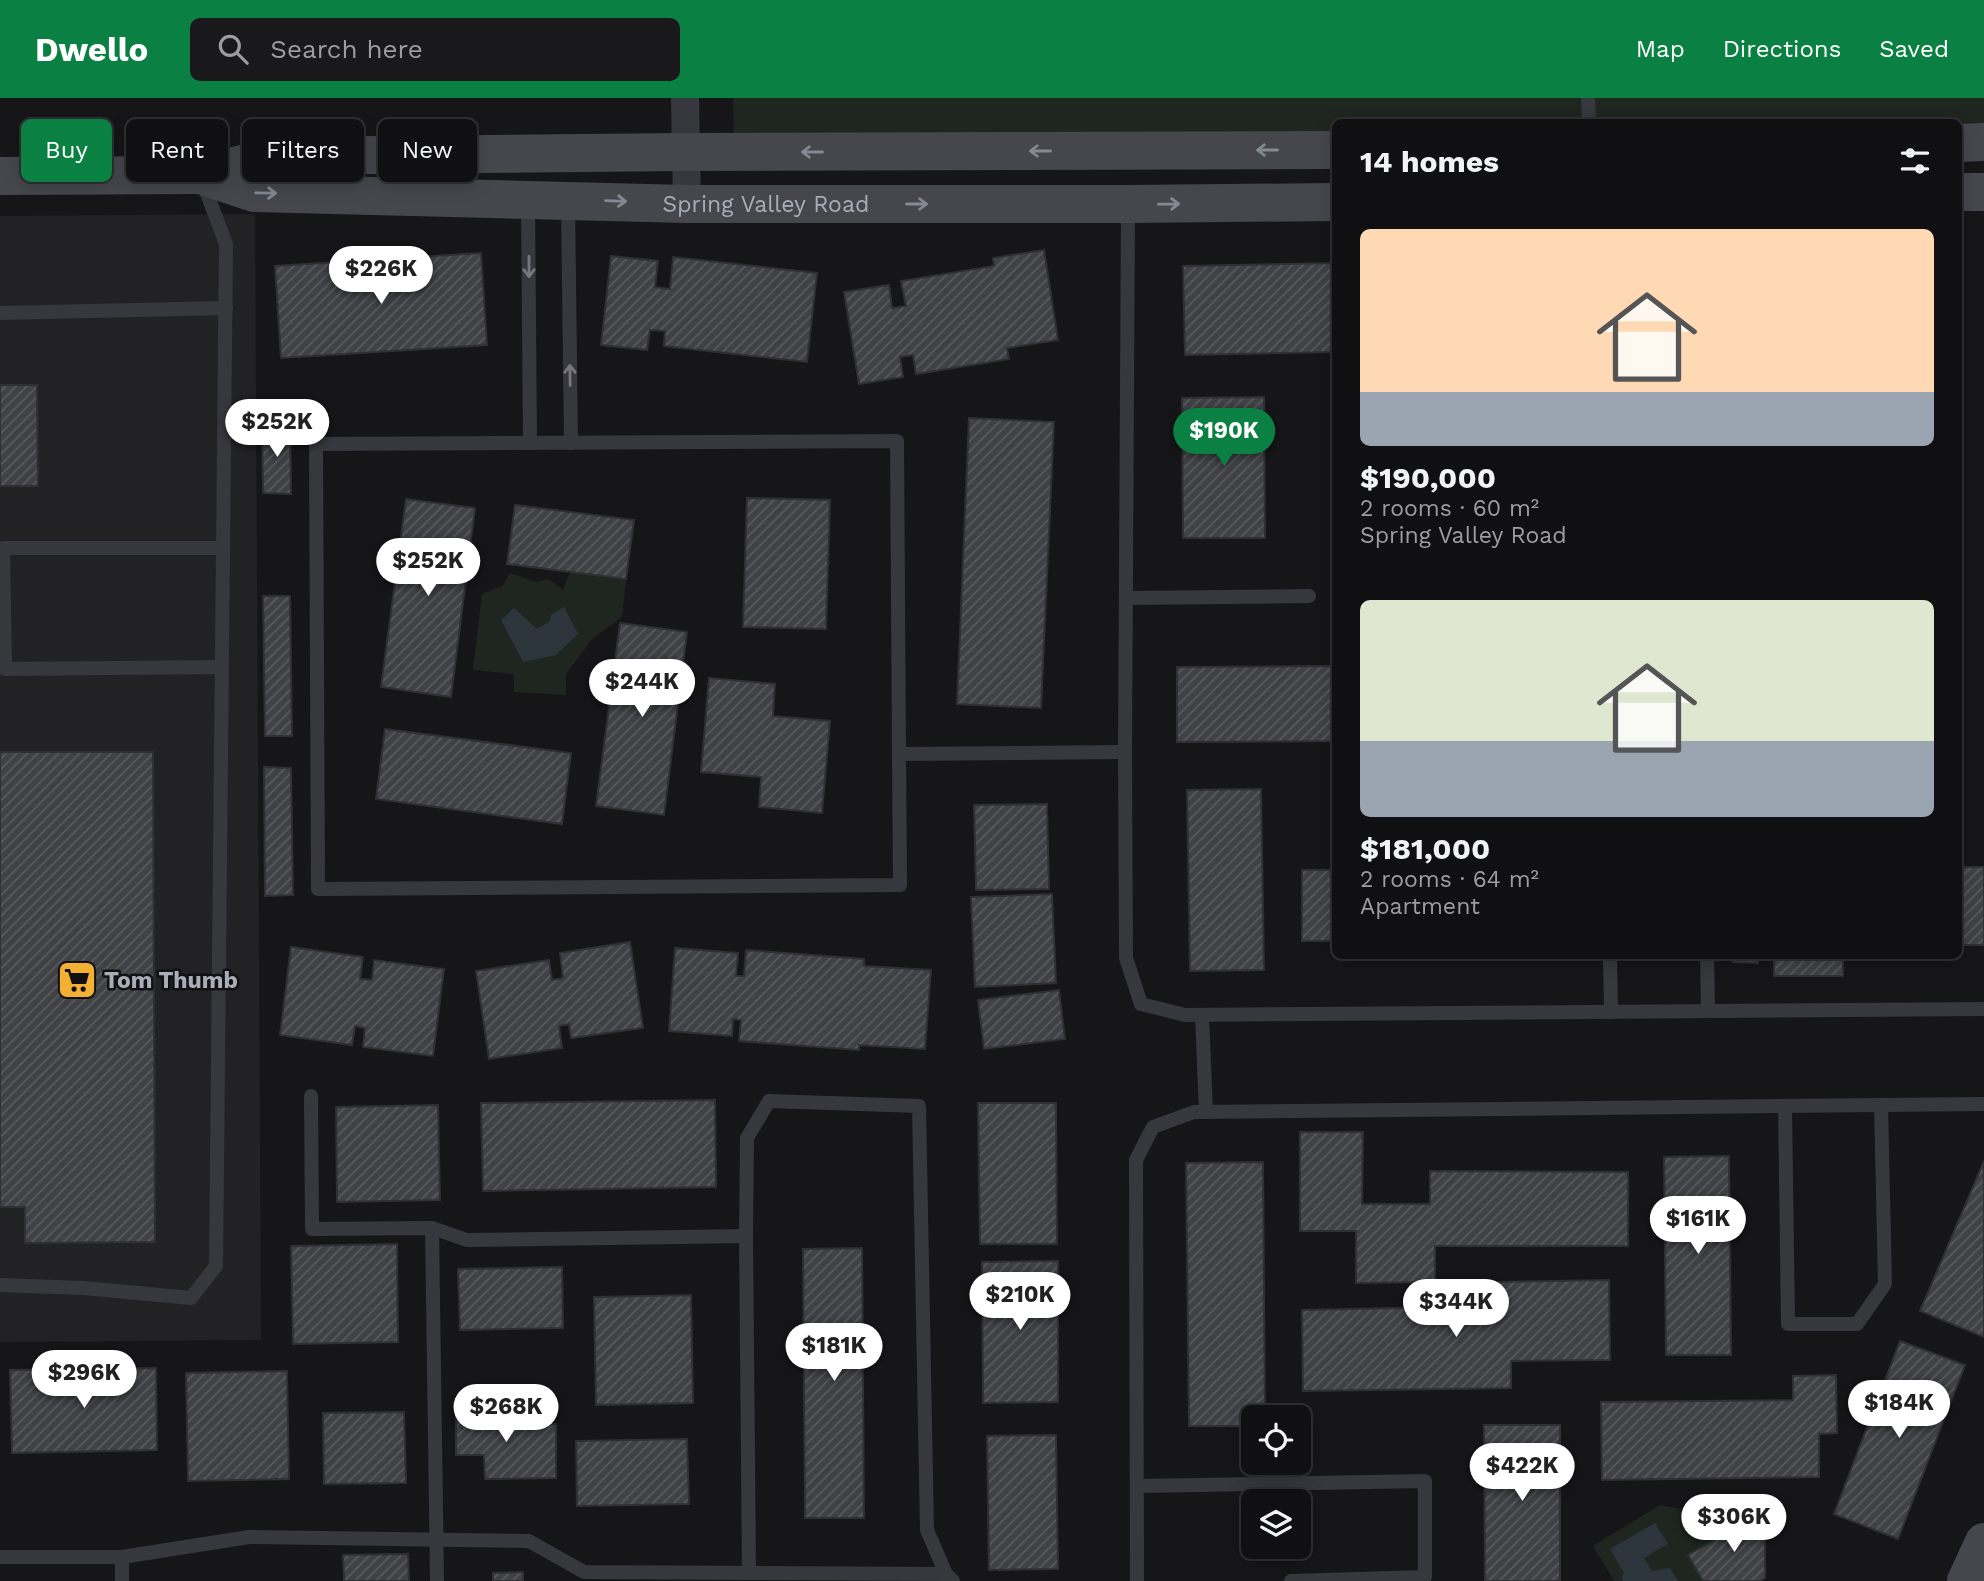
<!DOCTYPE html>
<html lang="en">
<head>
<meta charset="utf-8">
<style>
	:root { --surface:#101012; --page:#19191b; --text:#f1f3f6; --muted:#9c9d9f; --line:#303032; --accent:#0b8043 }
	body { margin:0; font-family:"Work Sans",sans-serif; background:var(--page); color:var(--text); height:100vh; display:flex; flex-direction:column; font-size:26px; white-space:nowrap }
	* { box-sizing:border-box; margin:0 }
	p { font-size:23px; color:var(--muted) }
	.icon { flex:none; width:38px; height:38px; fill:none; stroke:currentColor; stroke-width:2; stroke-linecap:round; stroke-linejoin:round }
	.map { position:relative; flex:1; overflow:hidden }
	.panel { position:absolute; left:1332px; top:21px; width:630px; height:840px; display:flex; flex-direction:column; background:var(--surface); border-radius:10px; box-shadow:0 4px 18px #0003,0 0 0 2px var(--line) }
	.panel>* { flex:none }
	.hud { position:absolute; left:21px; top:21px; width:665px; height:63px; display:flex; gap:14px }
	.controls { position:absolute; left:1241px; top:1307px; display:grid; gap:14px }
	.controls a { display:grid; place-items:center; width:70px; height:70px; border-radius:10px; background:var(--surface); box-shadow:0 4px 18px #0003,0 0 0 2px var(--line); font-size:35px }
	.price { position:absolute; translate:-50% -60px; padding:0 16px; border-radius:24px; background:#fff; color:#222; font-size:23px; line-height:46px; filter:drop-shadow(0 2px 4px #0008) }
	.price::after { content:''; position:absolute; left:50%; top:42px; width:21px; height:16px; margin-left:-10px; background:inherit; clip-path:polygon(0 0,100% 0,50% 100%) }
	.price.selected { background:var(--accent); color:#fff }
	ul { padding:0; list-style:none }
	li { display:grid; align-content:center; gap:14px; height:371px; padding:0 28px }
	li span { display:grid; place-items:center; height:217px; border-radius:10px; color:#555 }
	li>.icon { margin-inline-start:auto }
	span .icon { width:126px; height:126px; fill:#fffc; stroke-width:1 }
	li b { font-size:30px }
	h2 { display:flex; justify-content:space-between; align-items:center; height:84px; padding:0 28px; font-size:30px }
	.pill { padding:0 24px; border-radius:10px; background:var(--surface); box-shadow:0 4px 18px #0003,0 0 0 2px var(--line); font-size:24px; line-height:63px }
	.pill.selected { background:var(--accent); color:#fff }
	header { display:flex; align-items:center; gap:42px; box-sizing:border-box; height:98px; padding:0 35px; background:var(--accent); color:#fff }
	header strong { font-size:33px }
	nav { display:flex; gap:38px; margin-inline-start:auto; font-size:24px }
	.search { width:490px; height:63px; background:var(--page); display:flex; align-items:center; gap:18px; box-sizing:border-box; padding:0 24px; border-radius:10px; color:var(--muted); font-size:26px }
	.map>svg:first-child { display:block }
	.built { fill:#222225 }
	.grass { fill:#1e261f }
	.park { fill:url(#park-crowns) }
	.water { fill:#2c353c }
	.building { fill:url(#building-hatch); stroke:#303034; stroke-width:2 }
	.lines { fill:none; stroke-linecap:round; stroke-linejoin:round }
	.lane { stroke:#37383d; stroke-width:14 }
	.street { stroke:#37383d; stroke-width:28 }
	.secondary { stroke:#45474d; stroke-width:38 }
	.oneway { stroke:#858993 }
	.oneway2 { stroke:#757881 }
	.labels { text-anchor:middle; stroke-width:5; stroke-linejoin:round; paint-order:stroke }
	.street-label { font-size:23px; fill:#a8adb8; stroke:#111113 }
	.poi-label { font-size:23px; font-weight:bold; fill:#a8adb8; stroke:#111113; text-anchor:start }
</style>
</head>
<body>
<header>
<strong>Dwello</strong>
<div class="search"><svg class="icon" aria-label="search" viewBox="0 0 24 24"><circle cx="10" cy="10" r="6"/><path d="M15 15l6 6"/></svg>Search here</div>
<nav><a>Map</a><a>Directions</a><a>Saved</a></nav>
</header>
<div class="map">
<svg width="1984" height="1483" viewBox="0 0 1984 1483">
	<defs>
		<pattern id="park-crowns" width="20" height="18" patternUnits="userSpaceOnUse" patternTransform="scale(1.75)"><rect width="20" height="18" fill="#1e261f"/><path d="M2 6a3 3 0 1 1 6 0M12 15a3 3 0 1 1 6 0" fill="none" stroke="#3c433d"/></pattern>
		<pattern id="building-hatch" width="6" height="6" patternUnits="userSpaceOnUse" patternTransform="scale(1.75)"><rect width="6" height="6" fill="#404145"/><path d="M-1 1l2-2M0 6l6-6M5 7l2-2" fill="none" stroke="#595a5e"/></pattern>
	</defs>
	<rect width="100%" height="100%" fill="#161618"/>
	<polygon class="built" points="255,116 261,1242 0,1244 0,118"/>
	<g class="grass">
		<polygon points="733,0 1984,0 1984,28 1958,28 1958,24 1335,24 1335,34 734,39"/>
		<polygon points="570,474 626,481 622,519 592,541 566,576 566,597 514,594 514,576 473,572 482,496 502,488 510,475 536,484 549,481 563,492"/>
		<polygon points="1660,1407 1731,1420 1731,1432 1688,1457 1703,1483 1614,1483 1593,1448"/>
	</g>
	<polygon class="park" points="1958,573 1960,573 1959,746 1958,746"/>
	<g class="water">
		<polygon points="564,509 578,536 556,557 523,564 501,522 514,510 537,531 550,523 551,517"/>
		<polygon points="1655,1425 1668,1446 1644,1460 1652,1473 1670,1470 1678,1483 1623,1483 1622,1480 1624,1475 1610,1451"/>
	</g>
	<g class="building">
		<polygon points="1044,152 1058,242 1007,250 1009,261 916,276 913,257 900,259 903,279 859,286 844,194 889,187 892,210 906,208 901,183 994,168 993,160"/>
		<polygon points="481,155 487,247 281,260 275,168"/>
		<polygon points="611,158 658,163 655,189 670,191 673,159 817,175 807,264 664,248 665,233 650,232 647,252 601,247"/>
		<polygon points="1335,165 1335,254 1185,257 1183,168"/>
		<polygon points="0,287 37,287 38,388 0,388"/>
		<polygon points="1264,299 1265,440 1183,440 1182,300"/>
		<polygon points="1333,313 1335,313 1335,505 1334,505"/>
		<polygon points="969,320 1054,324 1041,610 957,606"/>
		<polygon points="262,326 290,326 291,396 263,395"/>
		<polygon points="747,400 830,402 826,531 743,529"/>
		<polygon points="406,401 475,410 451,599 381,589"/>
		<polygon points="515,407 634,422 626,481 507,466"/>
		<polygon points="263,498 290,498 292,638 265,638"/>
		<polygon points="620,525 687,534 664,717 596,708"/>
		<polygon points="1335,568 1335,643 1177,644 1177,569"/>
		<polygon points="709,580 775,586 773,618 830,623 822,715 759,709 761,679 701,674"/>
		<polygon points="385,631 571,655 562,726 376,701"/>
		<polygon points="0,654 153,654 155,1144 25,1145 25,1109 0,1109"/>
		<polygon points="264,669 291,670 293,797 265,798"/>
		<polygon points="1261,691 1264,872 1190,873 1187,692"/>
		<polygon points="1047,706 1049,791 976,792 974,707"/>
		<rect x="1958" y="769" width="26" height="78"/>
		<rect x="1302" y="772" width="33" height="71"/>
		<polygon points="1052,796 1056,885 975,889 971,799"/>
		<polygon points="630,844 643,930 571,940 569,926 559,928 562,950 489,961 476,873 549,862 552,882 563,880 560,855"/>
		<polygon points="291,849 363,859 360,881 372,882 374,862 444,871 433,958 363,949 365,930 355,928 352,947 280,937"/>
		<polygon points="675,850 738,855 736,878 744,878 746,852 864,861 864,868 931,872 925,951 859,947 859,952 739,943 741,922 733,921 732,938 669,933"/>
		<polygon points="1733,858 1758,858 1758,865 1733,864"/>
		<rect x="1774" y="858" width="69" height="20"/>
		<polygon points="1059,892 1065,941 984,951 978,902"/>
		<polygon points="715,1002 716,1089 483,1093 481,1005"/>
		<polygon points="978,1005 1056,1005 1057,1146 980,1146"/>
		<polygon points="438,1007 440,1102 337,1104 336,1009"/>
		<polygon points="1300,1034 1363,1034 1362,1106 1430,1106 1430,1073 1628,1074 1628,1148 1435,1148 1435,1184 1356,1185 1356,1133 1300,1133"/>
		<polygon points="1729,1058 1731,1257 1666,1257 1664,1059"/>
		<polygon points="1984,1063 1984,1239 1920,1213"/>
		<polygon points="1263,1064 1265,1320 1253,1320 1253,1328 1189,1328 1186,1065"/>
		<polygon points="397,1146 398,1244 293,1246 291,1148"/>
		<polygon points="862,1150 864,1420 805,1420 803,1151"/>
		<polygon points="1058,1163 1058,1304 983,1305 982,1164"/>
		<polygon points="562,1169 563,1230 460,1232 458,1171"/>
		<polygon points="1609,1182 1610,1262 1511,1263 1511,1290 1303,1293 1302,1212 1498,1208 1498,1184"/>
		<polygon points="691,1197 693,1305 596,1307 594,1199"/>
		<polygon points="1900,1243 1965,1267 1898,1441 1834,1416"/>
		<polygon points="156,1270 157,1352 12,1355 10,1272"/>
		<polygon points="287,1273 289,1381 188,1383 186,1275"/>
		<polygon points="1836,1277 1837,1335 1819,1336 1819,1379 1602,1382 1601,1304 1793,1302 1793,1278"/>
		<polygon points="495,1304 495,1327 556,1326 556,1380 485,1381 484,1357 456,1357 456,1305"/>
		<polygon points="404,1314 406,1385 324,1386 323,1315"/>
		<polygon points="1484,1327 1560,1327 1560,1483 1485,1483"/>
		<polygon points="1056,1337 1058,1471 989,1472 987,1338"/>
		<polygon points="687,1341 689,1406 577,1408 576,1343"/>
		<polygon points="1731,1420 1765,1420 1765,1480 1760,1483 1703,1483 1688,1457 1731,1432"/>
		<polygon points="408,1456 409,1483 344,1483 343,1457"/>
		<polygon points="523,1474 523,1483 493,1483 493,1475"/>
	</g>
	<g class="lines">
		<g class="lane">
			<polyline points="1588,0 1589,24"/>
			<polyline points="528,102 530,345"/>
			<polyline points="568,105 571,345"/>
			<polyline points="1128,108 1125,654 1126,860 1141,906 1185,917 1984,911"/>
			<polyline points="0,215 226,210"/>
			<polyline points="1126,500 1309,498"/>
			<polyline points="222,569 5,571 3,450 223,450"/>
			<polyline points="899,656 900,787 318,791 316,346 897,343 899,656 1125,654"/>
			<polyline points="1610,858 1611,914"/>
			<polyline points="1707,858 1708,913"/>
			<polyline points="1202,917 1206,1014"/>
			<polyline points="311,998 312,1131 432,1130 437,1483"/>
			<polyline points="1785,1008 1788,1226 1857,1226 1885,1186 1881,1007"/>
			<polyline points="432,1130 467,1142 746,1138"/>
			<polyline points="0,1187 84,1190 191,1200 216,1168 226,146 203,85"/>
			<polyline points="1137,1388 1425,1383 1425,1479 1291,1483"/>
			<polyline points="0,1459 122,1459 249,1439 529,1443 584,1474 946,1476"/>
			<polyline points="122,1459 122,1483"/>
			<polyline points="749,1474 746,1138 747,1040 769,1003 919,1008 927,1432 946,1476 953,1483"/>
			<polyline points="1137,1483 1136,1062 1153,1029 1194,1014 1984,1006"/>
		</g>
		<polyline class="street" points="685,0 687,106"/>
		<g class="secondary">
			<polyline points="1958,45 1984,44"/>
			<path id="s1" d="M200,77L254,95L687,106H1128L1335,104"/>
			<polyline points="0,78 200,77 273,58 686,54 1335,52"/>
			<polyline points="1958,94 1984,94"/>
			<polyline points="1966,1483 1984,1444"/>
		</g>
	</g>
	<defs><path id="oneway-shaft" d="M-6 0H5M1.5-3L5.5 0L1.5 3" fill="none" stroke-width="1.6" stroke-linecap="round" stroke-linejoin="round" transform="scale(1.75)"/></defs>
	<g class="oneway">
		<use href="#oneway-shaft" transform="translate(1267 52) rotate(180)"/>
		<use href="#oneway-shaft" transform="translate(1040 53) rotate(180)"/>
		<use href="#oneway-shaft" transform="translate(812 54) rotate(180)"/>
		<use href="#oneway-shaft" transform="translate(266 95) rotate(1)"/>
		<use href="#oneway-shaft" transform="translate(616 103) rotate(2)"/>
		<use href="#oneway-shaft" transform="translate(917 106)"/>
		<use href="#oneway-shaft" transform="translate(1169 106) rotate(-1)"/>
	</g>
	<g class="oneway2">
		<use href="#oneway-shaft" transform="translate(529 169) rotate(90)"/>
		<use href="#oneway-shaft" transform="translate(570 277) rotate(-91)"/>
	</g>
	<defs>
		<g id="supermarket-square" transform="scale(2.0125)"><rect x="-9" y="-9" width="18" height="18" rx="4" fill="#f2b134" stroke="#111113"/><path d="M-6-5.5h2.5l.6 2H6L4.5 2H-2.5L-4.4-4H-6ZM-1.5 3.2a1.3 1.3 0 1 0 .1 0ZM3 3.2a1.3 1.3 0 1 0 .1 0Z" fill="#111"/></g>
	</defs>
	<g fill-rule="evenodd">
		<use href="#supermarket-square" x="77" y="882"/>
	</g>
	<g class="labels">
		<g class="street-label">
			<text dy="8" stroke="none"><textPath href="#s1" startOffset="569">Spring Valley Road</textPath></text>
		</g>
		<g class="poi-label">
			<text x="104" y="890">Tom Thumb</text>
		</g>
	</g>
</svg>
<div class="controls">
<a><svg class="icon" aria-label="locate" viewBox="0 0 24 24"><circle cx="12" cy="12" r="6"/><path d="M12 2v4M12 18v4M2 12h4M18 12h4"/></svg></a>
<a><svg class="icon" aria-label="layers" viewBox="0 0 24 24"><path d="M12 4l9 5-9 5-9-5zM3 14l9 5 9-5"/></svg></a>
</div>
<b class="price" style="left:381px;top:208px">$226K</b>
<b class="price" style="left:277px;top:361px">$252K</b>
<b class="price selected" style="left:1224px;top:370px">$190K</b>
<b class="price" style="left:428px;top:500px">$252K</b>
<b class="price" style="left:642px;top:621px">$244K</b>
<b class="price" style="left:1698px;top:1158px">$161K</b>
<b class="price" style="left:1020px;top:1234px">$210K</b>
<b class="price" style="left:1456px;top:1241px">$344K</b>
<b class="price" style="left:834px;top:1285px">$181K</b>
<b class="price" style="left:84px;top:1312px">$296K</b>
<b class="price" style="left:1899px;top:1342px">$184K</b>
<b class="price" style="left:506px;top:1346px">$268K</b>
<b class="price" style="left:1522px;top:1405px">$422K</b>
<b class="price" style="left:1734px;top:1456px">$306K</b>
<div class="hud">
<a class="pill selected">Buy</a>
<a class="pill">Rent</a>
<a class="pill">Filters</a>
<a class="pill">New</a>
</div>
<section class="panel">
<h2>14 homes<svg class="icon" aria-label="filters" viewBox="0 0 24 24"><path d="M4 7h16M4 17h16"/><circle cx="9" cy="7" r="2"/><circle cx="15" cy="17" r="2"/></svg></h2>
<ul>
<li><span style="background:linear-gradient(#ffd9b3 75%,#9aa5b1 0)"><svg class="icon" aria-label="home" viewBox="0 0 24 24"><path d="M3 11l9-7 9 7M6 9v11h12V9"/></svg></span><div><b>$190,000</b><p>2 rooms · 60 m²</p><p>Spring Valley Road</p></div></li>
<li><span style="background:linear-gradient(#dfe7d0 65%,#9aa5b1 0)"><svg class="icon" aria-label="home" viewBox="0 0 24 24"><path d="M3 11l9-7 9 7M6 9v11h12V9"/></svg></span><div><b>$181,000</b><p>2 rooms · 64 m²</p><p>Apartment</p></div></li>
</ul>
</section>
</div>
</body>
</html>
